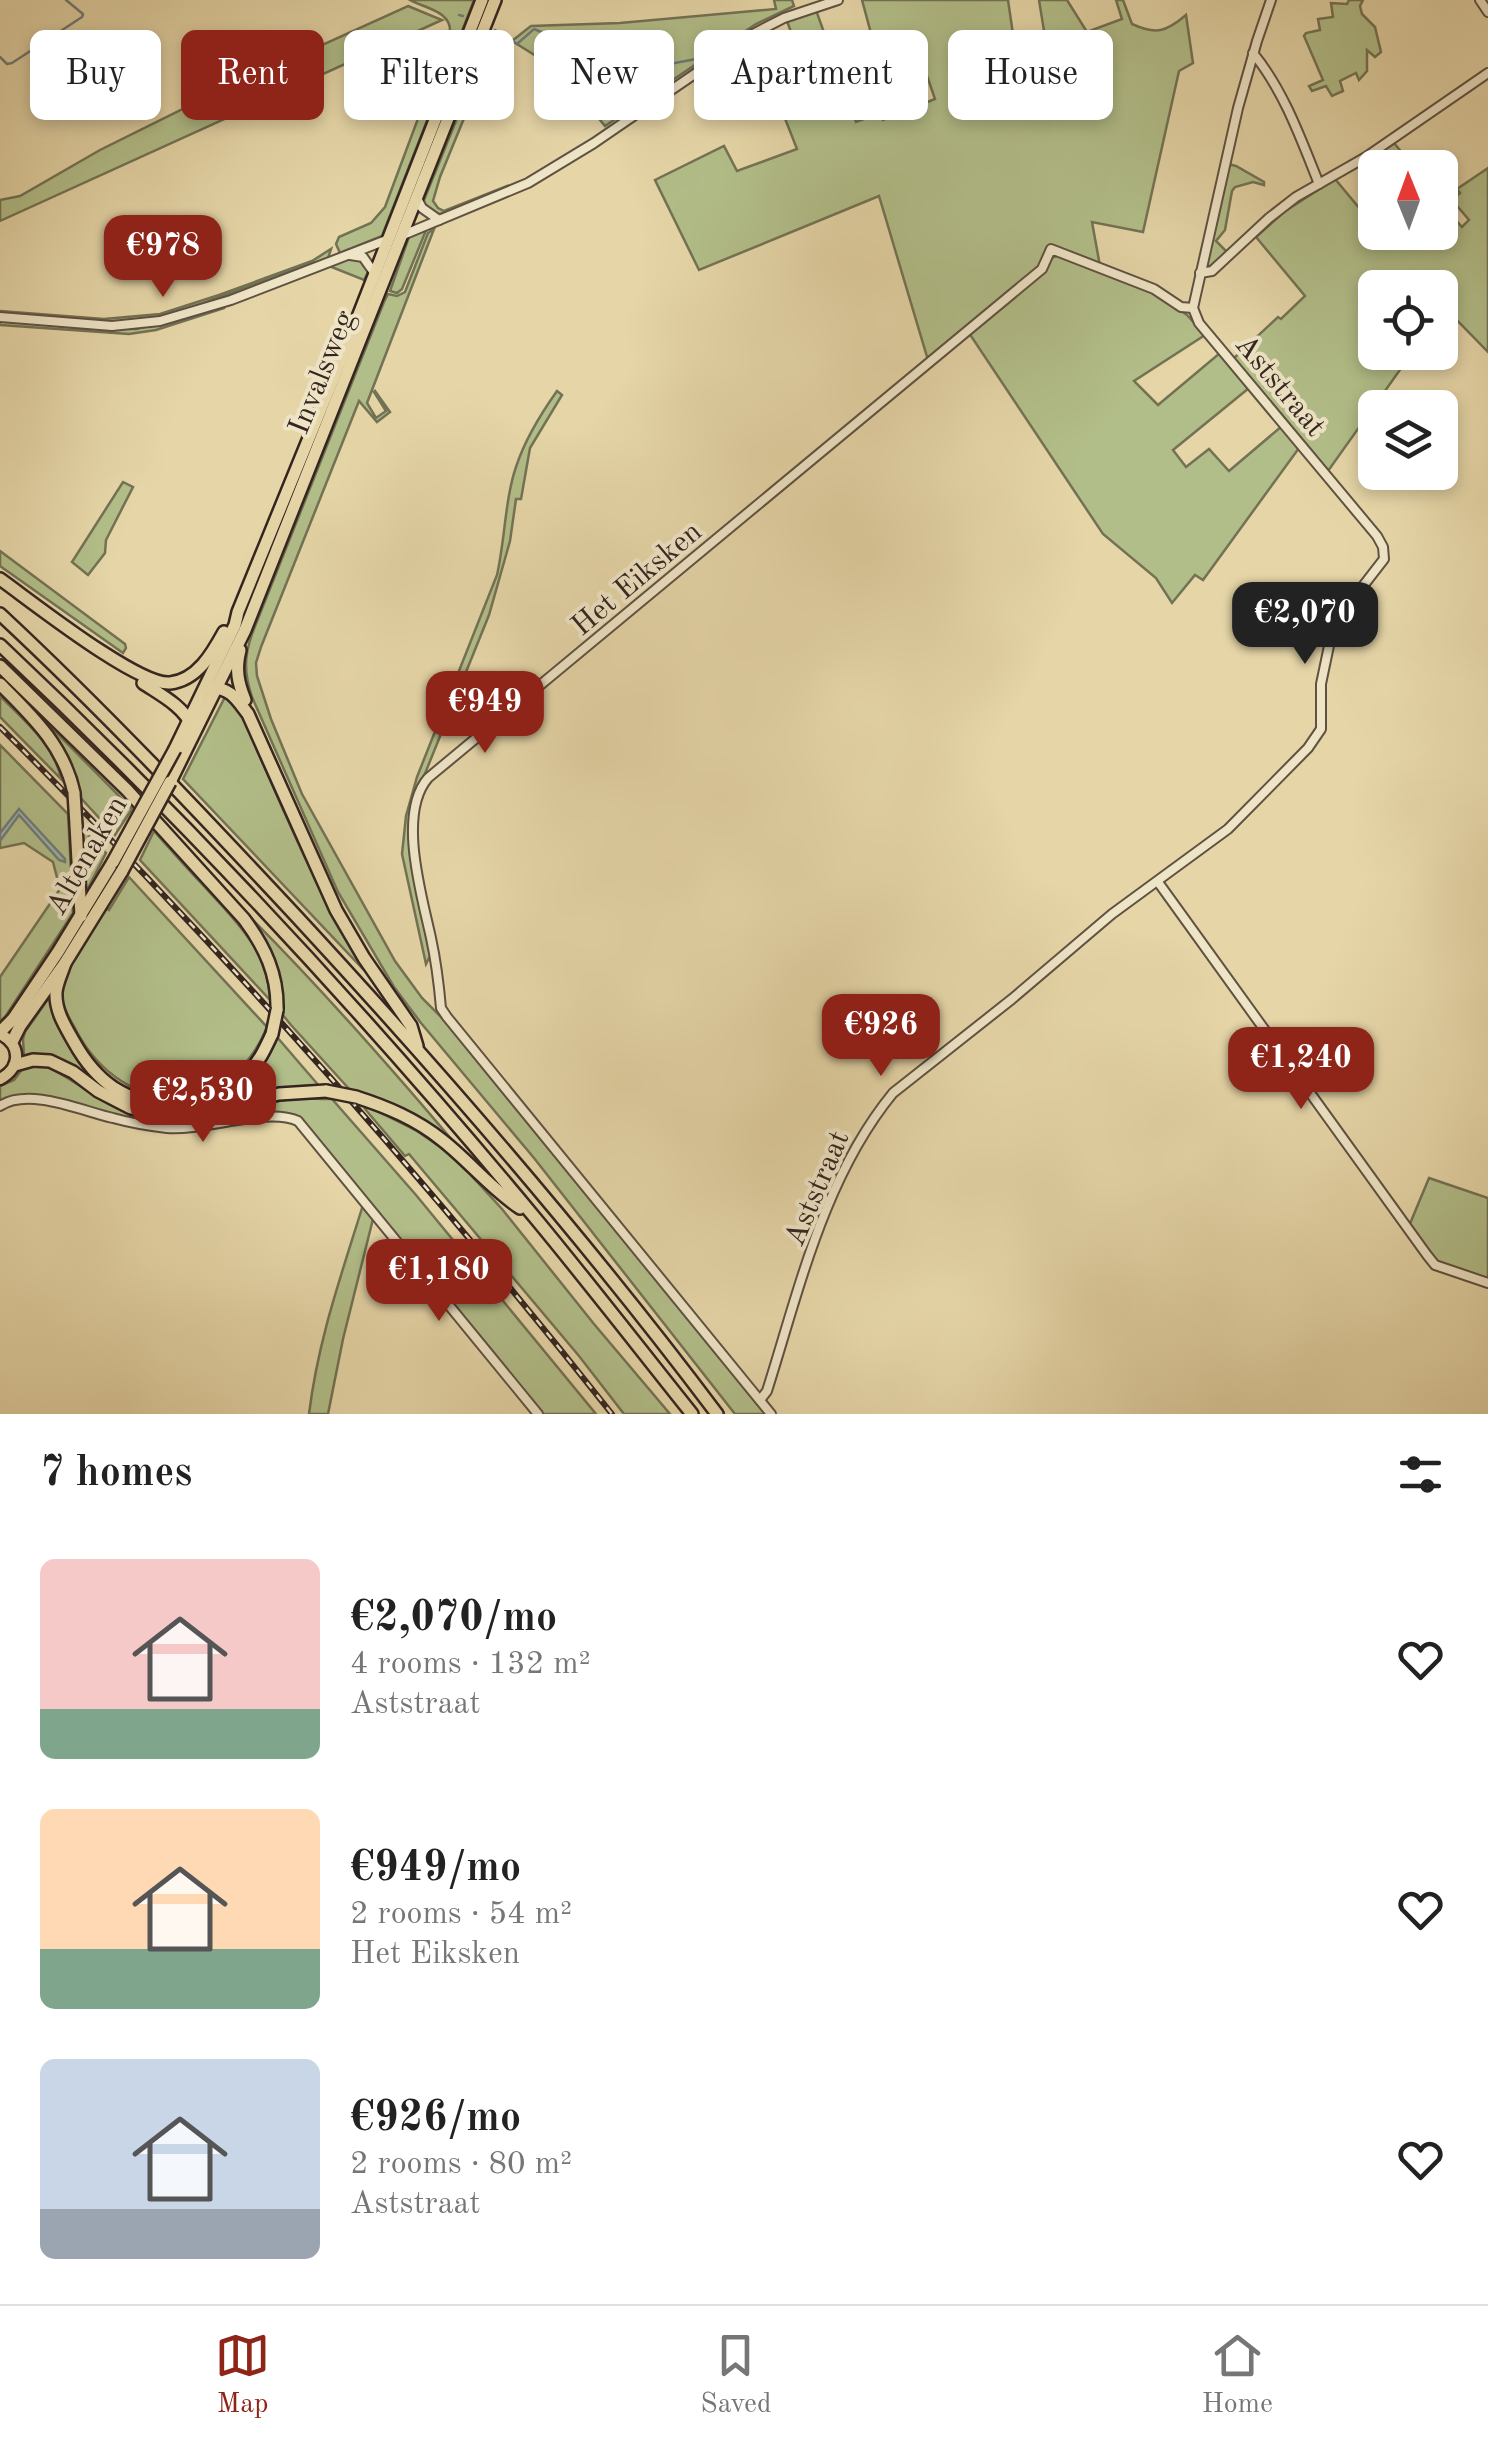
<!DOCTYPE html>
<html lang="en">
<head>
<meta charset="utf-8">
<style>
	:root { --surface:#fff; --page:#f2f2f2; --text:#222; --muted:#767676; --line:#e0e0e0; --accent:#8f2418 }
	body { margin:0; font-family:"Old Standard TT",serif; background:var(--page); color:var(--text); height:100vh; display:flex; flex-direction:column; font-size:38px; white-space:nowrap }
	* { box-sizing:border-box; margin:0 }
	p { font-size:32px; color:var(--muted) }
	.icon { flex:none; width:55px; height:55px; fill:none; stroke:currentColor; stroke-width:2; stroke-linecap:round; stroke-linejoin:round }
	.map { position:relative; height:1414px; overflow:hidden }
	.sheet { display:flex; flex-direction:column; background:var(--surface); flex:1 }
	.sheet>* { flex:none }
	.top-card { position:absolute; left:30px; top:30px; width:1430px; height:90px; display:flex; gap:20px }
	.needle { width:65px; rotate:359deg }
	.controls { position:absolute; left:1358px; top:150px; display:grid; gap:20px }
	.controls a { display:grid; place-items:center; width:100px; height:100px; border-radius:15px; background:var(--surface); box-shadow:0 5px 15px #0003; font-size:50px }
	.price { position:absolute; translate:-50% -85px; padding:0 22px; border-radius:20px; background:var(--accent); color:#fff; font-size:32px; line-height:65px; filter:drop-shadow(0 2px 5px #0008) }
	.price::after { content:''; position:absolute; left:50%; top:60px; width:30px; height:22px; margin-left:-15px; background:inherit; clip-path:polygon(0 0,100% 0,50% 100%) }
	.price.current { background:#222; color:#fff }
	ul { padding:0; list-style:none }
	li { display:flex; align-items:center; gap:30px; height:250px; padding:0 40px }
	li span { display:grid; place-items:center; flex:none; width:280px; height:200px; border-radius:15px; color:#555 }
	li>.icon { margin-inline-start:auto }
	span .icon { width:120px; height:120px; fill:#fffc; stroke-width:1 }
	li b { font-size:42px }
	h2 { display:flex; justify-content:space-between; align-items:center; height:120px; padding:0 40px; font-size:42px }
	.chip { padding:0 35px; border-radius:15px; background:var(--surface); box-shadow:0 5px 15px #0003; font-size:35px; line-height:90px }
	.chip.current { background:var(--accent); color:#fff }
	.menu { display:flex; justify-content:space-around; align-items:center; height:140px; border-top:2px solid var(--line); background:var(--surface); font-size:28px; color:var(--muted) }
	.menu a { display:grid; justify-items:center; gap:5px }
	.menu .current { color:var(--accent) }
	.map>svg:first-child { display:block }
	.green { fill:#b2be89; stroke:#737254; stroke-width:2.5 }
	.water { fill:#9ab6b2; stroke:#717c78; stroke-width:2.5 }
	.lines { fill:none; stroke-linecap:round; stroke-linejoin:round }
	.stream { stroke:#717c78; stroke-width:2.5 }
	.minor-casing { stroke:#605142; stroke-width:12 }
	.major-casing { stroke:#342520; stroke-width:15 }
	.highway-casing { stroke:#342520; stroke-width:16 }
	.minor { stroke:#eee4c6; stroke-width:8 }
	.major { stroke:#e5d5a7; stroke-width:10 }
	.highway { stroke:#e5d5a7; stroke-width:11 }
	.rail-casing { stroke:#342520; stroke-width:6 }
	.rail { stroke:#eee4c6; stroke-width:2.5; stroke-dasharray:8; stroke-linecap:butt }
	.highway-bridge-casing { stroke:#342520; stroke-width:16; stroke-linecap:butt }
	.highway-bridge { stroke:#e5d5a7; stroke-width:11 }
	.labels { text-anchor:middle; stroke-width:8; stroke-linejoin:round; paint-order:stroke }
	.street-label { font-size:30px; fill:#342520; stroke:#eee4c6 }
</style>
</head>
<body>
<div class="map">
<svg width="1488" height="1414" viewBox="0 0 1488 1414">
	<rect width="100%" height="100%" fill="#e5d5a7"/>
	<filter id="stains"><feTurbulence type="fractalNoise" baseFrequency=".002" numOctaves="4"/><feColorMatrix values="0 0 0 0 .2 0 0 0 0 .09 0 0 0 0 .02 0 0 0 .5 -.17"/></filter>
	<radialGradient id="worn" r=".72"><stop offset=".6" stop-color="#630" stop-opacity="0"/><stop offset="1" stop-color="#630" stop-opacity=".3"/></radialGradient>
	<g class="green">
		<path d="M410,0H474L382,236L340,253L336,244L339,237L371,223L385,207L450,33C452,11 424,8 410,0Z"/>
		<polygon points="774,0 792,0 794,6 756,24 736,37 605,126 560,71 512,41 531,26 620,23 776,9"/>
		<path d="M862,0H1008L1015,48L1046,43L1039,0H1067L1087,32L1122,19L1116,0H1123L1132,24C1156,35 1166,32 1186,15L1193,63L1179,71L1143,232L1092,222L1100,266L1050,247L1041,266L928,360L879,196L699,270L655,180L724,146L737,171L797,149L773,88L806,74L787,21L816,10L856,122L880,113L883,120L935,99L924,67L905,74L899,56L895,57L888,32L872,37Z"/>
		<polygon points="1349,0 1363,0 1360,6 1362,14 1375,27 1381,52 1375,57 1367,50 1367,71 1359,80 1356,73 1340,81 1343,91 1332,96 1326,86 1312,91 1309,86 1323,80 1304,36 1306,33 1320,30 1318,19 1333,17 1331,3 1347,4"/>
		<polygon points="408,6 442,20 0,221 0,200 20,196 100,150 201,100"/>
		<polygon points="490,37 496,40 440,177 433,201 438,208 444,211 507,186 506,191 437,215 424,205 424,200"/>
		<polygon points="1394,143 1414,167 1375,168 1375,173 1366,162"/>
		<polygon points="1228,164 1236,166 1264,182 1264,185 1253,182 1235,187 1232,191 1225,230 1216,241 1227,252 1211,267 1207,265 1207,261"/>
		<polygon points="1488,168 1488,352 1445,308 1440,313 1440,288 1375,288 1375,352 1412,353 1328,471 1234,358 1278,317 1281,319 1305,296 1256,237 1284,212 1335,179 1375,227 1375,232 1379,233 1387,241 1401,233 1440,232 1440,209 1444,207 1462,227 1469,220 1452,200 1460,193 1457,189"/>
		<polygon points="427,228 402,289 397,293 390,291 409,237"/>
		<path d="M434,229L367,403L376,418L386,411L374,392L375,391L390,412L377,422L359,401L261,647L256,663L257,676L271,719L302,794L395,961L422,998L444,1020L555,1151L769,1414H735L534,1158L421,1023L394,987L338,892L252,697C244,673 244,657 252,634L384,302L388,294L397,296L405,292L428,233Z"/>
		<polygon points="331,249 328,258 168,316 107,323 0,314 0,311 104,319 160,314 219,295 312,261"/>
		<polygon points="1059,255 1152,291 1187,315 1205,335 1134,381 1158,405 1220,353 1249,388 1173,450 1186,467 1209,449 1229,471 1282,426 1299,448 1203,580 1195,575 1172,603 1156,578 1103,534 969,333 1051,258"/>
		<polygon points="350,258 364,262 369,270 364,280 329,266"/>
		<polygon points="224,306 224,308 156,330 129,334 0,325 0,320 79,328 136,329"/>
		<path d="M557,391L562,395L530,448L521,499H516L510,541L489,615L422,781L411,838L412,866L430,956L426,964L402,854L406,816L417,777L497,575C505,540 505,499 516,467C525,439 540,415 557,391Z"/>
		<polygon points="123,482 133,487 106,540 105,553 88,575 72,562"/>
		<polygon points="0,551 125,644 126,648 123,653 0,566"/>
		<path d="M226,695L236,701C275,791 312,883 364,967L363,969L183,779Z"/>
		<path d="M0,696C23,720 55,745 61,779L0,717Z"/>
		<polygon points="39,715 132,809 115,835 78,795 76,779 64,750"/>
		<polygon points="0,745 68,814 73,913 5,1017 0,1021 0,977 60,889 53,862 24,843 0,848"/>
		<polygon points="81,828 106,853 84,896"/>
		<path d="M154,831C170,849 185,866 201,883C233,918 269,950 270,1000L140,860Z"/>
		<path d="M129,877L267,1027C228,1122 124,1118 77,1032C70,1019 60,1004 61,989C63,965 93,929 106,908L109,910Z"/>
		<path d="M247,914C323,990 394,1071 463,1153L418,1119L390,1103L351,1091L291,1025L282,1014C283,968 272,951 247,914Z"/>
		<polygon points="53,992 81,1060 136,1102 211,1103 277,1037 320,1087 303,1086 276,1090 211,1106 165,1112 115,1096 69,1066 24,1057 23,1039 25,1032"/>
		<path d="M42,1064C76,1079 102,1106 138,1117C188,1132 236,1107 285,1100C301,1097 316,1099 332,1099L416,1195L596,1414H541L296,1117C262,1106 223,1124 189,1126C136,1127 72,1107 21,1096L11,1097L0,1103V1086L14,1080L24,1067Z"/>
		<polygon points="369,1107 417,1131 449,1153 467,1171 502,1209 594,1324 670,1414 624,1414 579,1356 409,1154 405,1156 365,1109"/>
		<polygon points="1429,1178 1488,1198 1488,1278 1438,1262 1409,1226"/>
		<path d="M363,1205L373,1219L343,1339L328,1414H309C318,1340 341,1276 363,1205Z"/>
	</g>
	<polygon class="water" points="19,809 65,859 65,862 59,860 19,815 0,841 0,833"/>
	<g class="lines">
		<g class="stream">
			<polyline points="459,15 463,16"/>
			<polyline points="495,30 507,37"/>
			<polyline points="511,40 517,44 534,29 585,50 643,69 696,59 713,47"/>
			<polyline points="0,57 7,64 12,63 82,17 83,14 66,0"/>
		</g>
		<g class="minor-casing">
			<g id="minor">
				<polyline points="1480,0 1488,12"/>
				<path d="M1253,53C1284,91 1301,139 1319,184"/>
				<polyline points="417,198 422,208 439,220"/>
				<polyline points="403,235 528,183 594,143 753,34 784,18 838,0"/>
				<polyline points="350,255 363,257 375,274"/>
				<polyline points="1200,273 1212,271 1269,218 1296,197 1366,157 1488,73"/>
				<polyline points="0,317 112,326 160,321 231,300 389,239"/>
				<polyline points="1158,882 1427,1255 1435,1265 1488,1283"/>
				<path d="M0,1106C29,1087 82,1111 113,1118C131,1123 149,1126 167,1128C205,1131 267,1107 298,1121L538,1414"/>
				<path d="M760,1400L767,1391C799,1290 824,1177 893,1093L1012,999L1112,914L1228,829L1308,748L1321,729V684L1330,641L1346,608L1384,559L1383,547L1377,536L1199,323L1193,308L1238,108L1257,41L1271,0"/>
				<path d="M771,1414L447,1017L441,1008C439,985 436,961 431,938C422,896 397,814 428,778L1042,269L1051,249L1154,289L1181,307L1193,308"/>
			</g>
		</g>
		<g class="major-casing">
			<path id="major" d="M0,1034C22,1045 21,1068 0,1079"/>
		</g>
		<g class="highway-casing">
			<g id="highway">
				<path d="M0,579C31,601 138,686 170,683C197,680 212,654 224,632"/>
				<path d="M0,614C103,710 201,814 297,917C444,1076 587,1241 717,1414"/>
				<path d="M0,645C190,824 369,1018 536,1219C589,1283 640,1349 692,1414"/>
				<path d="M240,650C235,669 238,683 245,700"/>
				<path d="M0,666L127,790L244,919C265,947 278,975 277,1010"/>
				<path d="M143,683C161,695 183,706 192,726"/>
				<path d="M0,684C33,717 64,746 74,793"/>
				<path d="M212,688C231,688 237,700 248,714L336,910L364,958L411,1026L417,1046"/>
				<polyline points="175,749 235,625 238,612 347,345 482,0"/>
				<polyline points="170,782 245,630 495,0"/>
				<polyline points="76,825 81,916"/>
				<path d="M65,963C62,973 57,982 56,992C55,1011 65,1026 74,1042C84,1060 96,1076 114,1088C155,1114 214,1110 248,1073C259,1062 265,1049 272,1034"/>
				<polyline points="0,1032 13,1019 58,952 113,862"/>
				<polyline points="12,1042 20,1026 65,963 122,871"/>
				<polyline points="15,1065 33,1060 50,1061 73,1072 98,1091 131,1108 166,1116 193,1114 279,1094 326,1091"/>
				<path d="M356,1097C387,1107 416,1119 442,1140C469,1161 491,1189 520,1208"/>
			</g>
		</g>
		<use href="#minor" class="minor"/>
		<use href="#major" class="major"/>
		<use href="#highway" class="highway"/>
		<g class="rail-casing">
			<path id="rail" d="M0,727C217,943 422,1174 612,1414"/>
		</g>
		<use href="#rail" class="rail"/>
		<g class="highway-bridge-casing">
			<g id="highway-bridge">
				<polyline points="74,793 76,825"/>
				<polyline points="113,862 175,749"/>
				<polyline points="122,871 170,782"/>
				<polyline points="272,1034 277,1010"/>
				<polyline points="326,1091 356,1097"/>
			</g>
		</g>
		<use href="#highway-bridge" class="highway-bridge"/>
	</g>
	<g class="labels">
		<g class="street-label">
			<text transform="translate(321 372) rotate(-68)" y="10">Invalsweg</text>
			<text transform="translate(1281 385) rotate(50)" y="10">Aststraat</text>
			<text transform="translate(636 578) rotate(-40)" y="10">Het Eiksken</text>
			<text transform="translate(86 855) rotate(-60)" y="10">Altenaken</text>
			<text transform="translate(816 1188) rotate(-67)" y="10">Aststraat</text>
		</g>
	</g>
	<rect width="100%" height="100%" filter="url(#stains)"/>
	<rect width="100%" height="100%" fill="url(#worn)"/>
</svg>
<div class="controls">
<a><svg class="needle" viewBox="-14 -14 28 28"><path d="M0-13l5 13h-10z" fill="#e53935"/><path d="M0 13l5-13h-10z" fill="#767676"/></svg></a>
<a><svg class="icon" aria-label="locate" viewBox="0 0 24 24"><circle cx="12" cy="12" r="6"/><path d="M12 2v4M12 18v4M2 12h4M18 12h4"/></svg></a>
<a><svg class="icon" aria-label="layers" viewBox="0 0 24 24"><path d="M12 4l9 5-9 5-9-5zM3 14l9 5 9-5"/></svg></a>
</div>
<b class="price" style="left:163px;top:300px">€978</b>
<b class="price current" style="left:1305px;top:667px">€2,070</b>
<b class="price" style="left:485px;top:756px">€949</b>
<b class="price" style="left:881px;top:1079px">€926</b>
<b class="price" style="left:1301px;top:1112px">€1,240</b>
<b class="price" style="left:203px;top:1145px">€2,530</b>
<b class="price" style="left:439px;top:1324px">€1,180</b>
<div class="top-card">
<a class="chip">Buy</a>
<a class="chip current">Rent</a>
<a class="chip">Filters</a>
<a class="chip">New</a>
<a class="chip">Apartment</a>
<a class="chip">House</a>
</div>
</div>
<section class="sheet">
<h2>7 homes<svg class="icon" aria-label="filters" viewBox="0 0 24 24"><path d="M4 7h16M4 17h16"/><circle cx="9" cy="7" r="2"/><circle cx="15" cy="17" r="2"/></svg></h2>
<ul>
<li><span style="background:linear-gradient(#f6c9c9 75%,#7fa58c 0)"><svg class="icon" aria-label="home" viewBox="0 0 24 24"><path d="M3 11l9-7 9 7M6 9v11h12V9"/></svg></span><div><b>€2,070/mo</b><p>4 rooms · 132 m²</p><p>Aststraat</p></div><svg class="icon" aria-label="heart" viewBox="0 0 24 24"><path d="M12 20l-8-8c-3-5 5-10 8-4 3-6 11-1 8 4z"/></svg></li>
<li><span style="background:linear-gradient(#ffd9b3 70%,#7fa58c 0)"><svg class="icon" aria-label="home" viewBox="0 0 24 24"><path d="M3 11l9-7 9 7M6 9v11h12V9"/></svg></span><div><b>€949/mo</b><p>2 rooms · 54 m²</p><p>Het Eiksken</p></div><svg class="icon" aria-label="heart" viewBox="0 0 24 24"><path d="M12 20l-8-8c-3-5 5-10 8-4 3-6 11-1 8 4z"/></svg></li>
<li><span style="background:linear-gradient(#c9d6e8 75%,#9aa5b1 0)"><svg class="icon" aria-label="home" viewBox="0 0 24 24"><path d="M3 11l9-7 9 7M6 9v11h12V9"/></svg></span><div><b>€926/mo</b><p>2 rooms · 80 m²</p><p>Aststraat</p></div><svg class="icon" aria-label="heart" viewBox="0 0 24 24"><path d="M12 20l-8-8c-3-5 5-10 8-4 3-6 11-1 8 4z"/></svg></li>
</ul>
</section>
<nav class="menu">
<a class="current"><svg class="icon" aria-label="map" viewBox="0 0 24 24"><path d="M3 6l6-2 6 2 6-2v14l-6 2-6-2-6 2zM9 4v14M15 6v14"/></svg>Map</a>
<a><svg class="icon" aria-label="saved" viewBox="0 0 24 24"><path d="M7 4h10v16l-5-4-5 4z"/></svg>Saved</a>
<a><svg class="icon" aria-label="home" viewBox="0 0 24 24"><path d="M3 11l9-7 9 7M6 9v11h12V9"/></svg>Home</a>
</nav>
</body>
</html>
